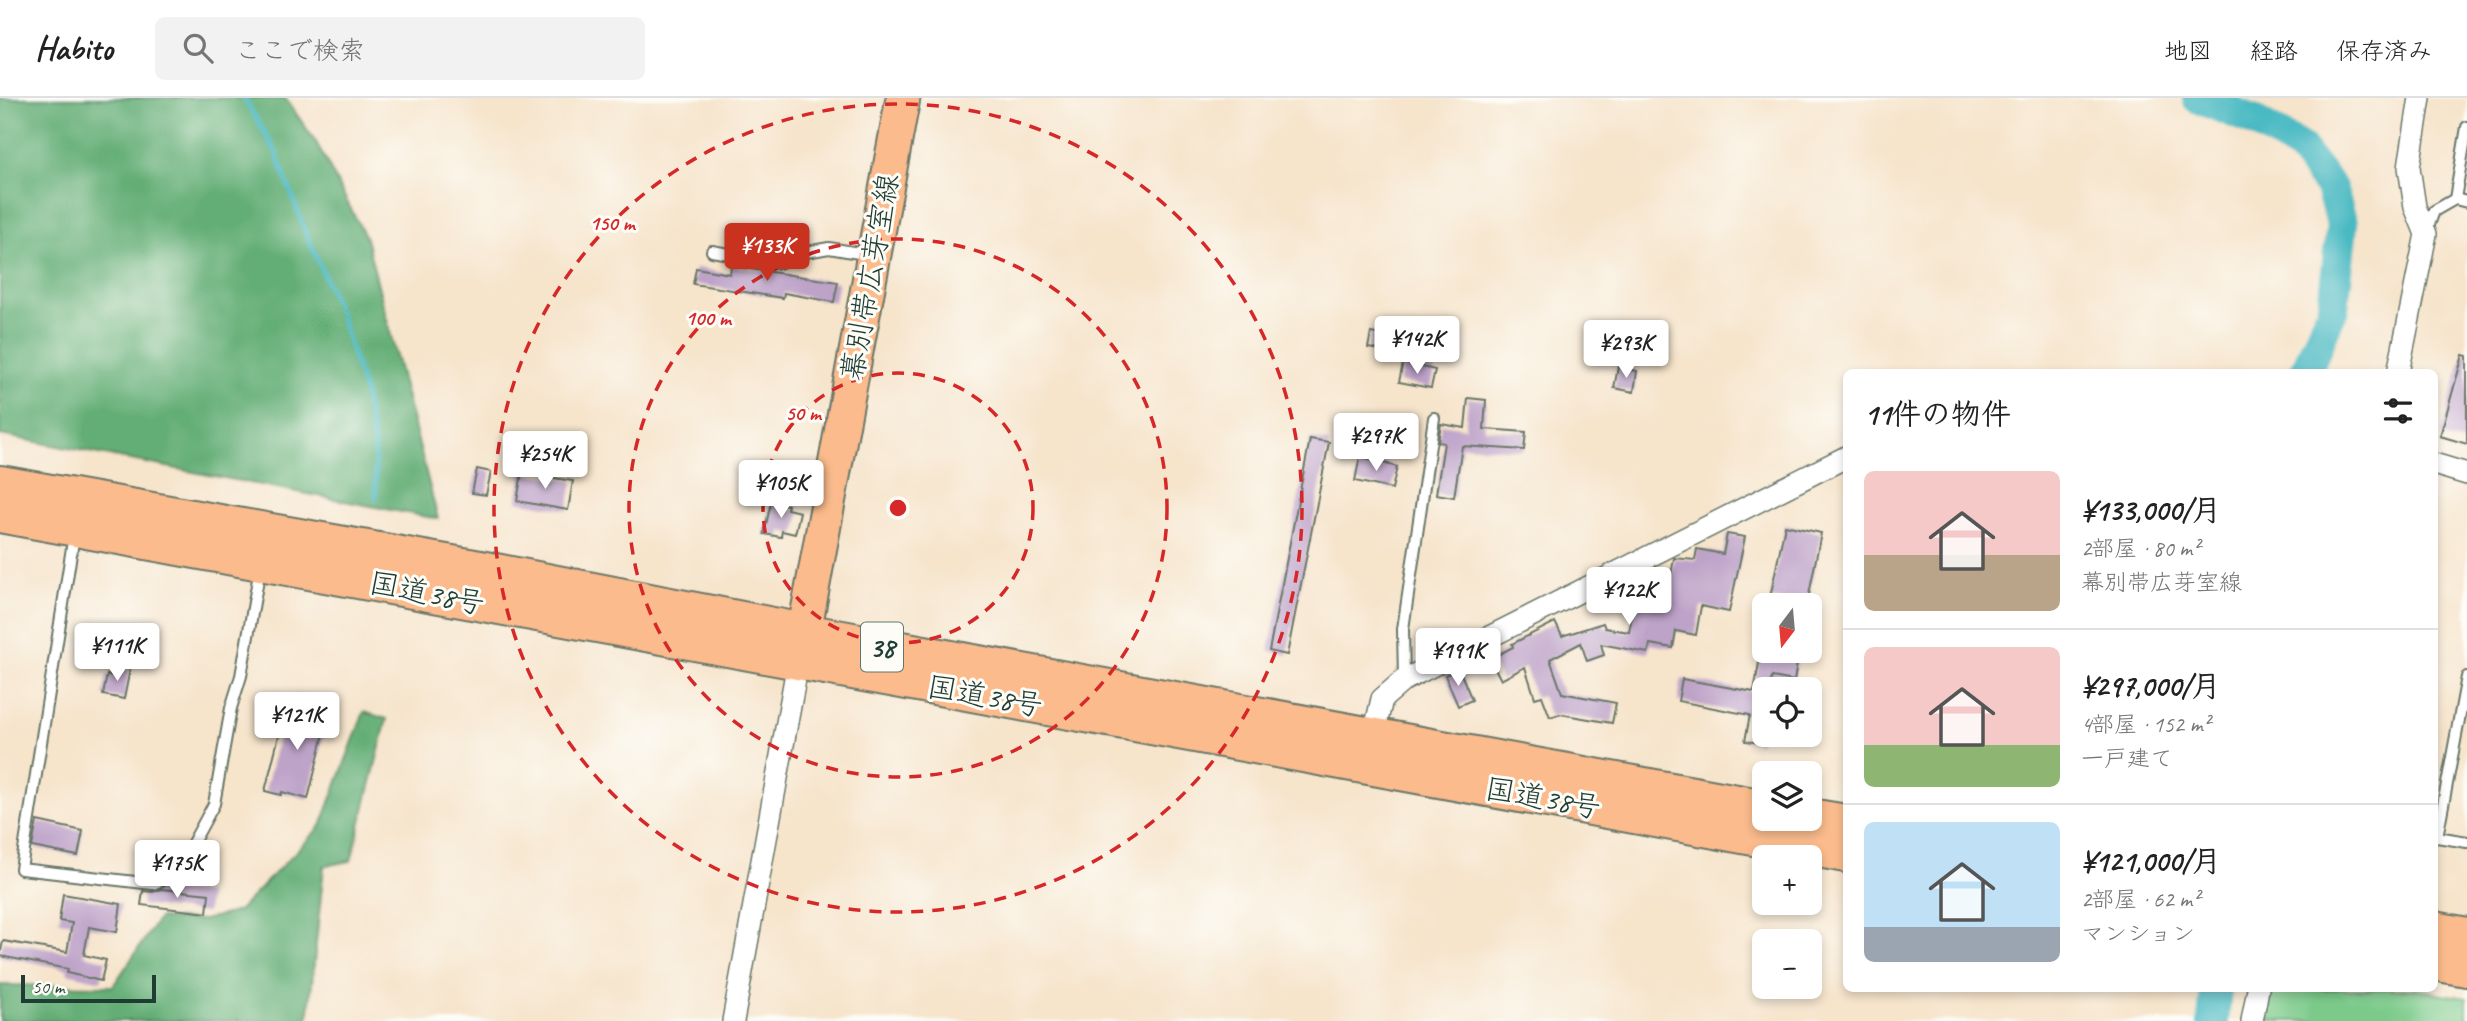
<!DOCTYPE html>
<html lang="ja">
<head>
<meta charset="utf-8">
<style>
	:root { --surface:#fff; --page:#f2f2f2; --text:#222; --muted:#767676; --line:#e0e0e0; --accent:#c8321e }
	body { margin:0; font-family:Caveat,"Klee One",sans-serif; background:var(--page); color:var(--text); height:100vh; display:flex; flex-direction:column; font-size:26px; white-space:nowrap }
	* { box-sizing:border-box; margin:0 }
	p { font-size:23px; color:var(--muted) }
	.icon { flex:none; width:38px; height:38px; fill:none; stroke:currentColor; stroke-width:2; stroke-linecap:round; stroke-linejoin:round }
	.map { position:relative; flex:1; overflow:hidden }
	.drawer { position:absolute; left:1843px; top:271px; width:595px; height:623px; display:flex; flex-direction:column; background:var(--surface); border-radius:10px; box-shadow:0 4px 10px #0003 }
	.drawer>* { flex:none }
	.needle { width:46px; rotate:196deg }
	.controls { position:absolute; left:1752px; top:495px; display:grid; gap:14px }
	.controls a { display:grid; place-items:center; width:70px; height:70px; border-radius:10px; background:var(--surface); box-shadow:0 4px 10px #0003; font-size:35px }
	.scale { position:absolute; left:21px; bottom:18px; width:135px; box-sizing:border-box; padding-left:7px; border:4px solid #1f3d34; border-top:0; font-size:19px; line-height:24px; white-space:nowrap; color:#1f3d34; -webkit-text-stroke:5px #fdfcf7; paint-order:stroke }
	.price { position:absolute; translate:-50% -60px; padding:0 16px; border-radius:7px; background:#fff; color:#222; font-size:23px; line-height:46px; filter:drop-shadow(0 2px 4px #0008) }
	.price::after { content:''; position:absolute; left:50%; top:42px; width:21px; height:16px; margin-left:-10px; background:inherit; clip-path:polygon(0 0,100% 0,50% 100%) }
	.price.current { background:var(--accent); color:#fff }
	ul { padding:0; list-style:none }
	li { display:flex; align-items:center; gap:21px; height:175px; padding:0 21px }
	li+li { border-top:2px solid var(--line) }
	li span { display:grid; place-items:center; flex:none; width:196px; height:140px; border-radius:10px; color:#555 }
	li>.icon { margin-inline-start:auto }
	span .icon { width:84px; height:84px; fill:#fffc; stroke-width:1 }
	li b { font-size:30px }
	h2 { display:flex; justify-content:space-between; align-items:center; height:84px; padding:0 21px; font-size:30px }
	header { display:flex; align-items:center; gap:42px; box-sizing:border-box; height:98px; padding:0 35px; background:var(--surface); border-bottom:2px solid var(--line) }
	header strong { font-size:33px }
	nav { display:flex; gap:38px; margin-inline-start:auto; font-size:24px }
	.search { width:490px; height:63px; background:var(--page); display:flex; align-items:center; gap:18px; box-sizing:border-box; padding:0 24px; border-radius:10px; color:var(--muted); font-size:26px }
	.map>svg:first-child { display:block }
	.green { fill:#7bca8a; stroke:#4d845f; stroke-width:2 }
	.forest { fill:#64ae76; stroke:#427655; stroke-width:2 }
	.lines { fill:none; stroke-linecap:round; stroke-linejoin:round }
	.stream { stroke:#4ab9c2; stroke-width:5 }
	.river { stroke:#4ab9c2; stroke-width:32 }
	.building { fill:#bea3c9 }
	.lane-casing { stroke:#6a7769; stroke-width:14 }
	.street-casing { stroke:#6a7769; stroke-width:24 }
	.primary-casing { stroke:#6a7769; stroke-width:37 }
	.highway-casing { stroke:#6a7769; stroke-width:42 }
	.lane { stroke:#fff; stroke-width:10 }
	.street { stroke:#fff; stroke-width:21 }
	.primary { stroke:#fbbb8c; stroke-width:33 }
	.highway { stroke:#fbbb8c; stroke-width:38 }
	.ring { fill:none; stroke:#d62828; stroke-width:3.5; stroke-dasharray:12 9 }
	.labels { text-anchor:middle; stroke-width:6; stroke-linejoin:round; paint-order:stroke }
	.shield { fill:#fdfcf7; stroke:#62766e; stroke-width:2 }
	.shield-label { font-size:28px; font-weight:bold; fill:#1f3d34 }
	.street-label { font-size:30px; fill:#1f3d34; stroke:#fdfcf7 }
	.centre { fill:#d62828; stroke:#fdfcf7; stroke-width:3.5 }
	.ring-label { font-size:21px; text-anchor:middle; font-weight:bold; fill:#d62828; stroke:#fdfcf7; stroke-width:6; stroke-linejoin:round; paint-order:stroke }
</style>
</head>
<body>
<header>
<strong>Habito</strong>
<div class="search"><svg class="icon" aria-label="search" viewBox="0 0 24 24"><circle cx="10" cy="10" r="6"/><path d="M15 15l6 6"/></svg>ここで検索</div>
<nav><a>地図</a><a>経路</a><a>保存済み</a></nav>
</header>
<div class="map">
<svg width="2467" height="923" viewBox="0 0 2467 923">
	<rect width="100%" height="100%" fill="#fdfcf7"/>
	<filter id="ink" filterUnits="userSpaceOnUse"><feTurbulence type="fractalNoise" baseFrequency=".0143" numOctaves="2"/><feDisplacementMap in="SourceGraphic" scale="14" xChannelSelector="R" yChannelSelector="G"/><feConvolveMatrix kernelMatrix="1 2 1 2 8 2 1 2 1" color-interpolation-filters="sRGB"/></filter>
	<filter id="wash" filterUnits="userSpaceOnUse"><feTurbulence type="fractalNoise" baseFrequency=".00686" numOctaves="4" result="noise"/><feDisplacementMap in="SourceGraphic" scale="28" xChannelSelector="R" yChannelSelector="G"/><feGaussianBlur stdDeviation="1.57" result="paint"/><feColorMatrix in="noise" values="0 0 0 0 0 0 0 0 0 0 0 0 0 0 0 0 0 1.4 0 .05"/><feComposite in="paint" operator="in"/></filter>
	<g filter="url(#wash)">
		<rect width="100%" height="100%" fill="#f6e4cb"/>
		<polygon class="green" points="2272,891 2414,891 2467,900 2467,923 2266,923"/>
		<g class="forest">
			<polygon points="0,0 285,0 316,44 366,140 438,421 0,337"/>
			<polygon points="364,614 387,621 351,763 324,768 308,923 0,923 0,887 113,888 159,820 203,822 238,813 321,728"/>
		</g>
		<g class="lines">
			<polyline class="stream" points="244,0 275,52 304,130 340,216 364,293 375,352 376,401"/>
			<g class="river">
				<polyline points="2198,0 2251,21 2299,49 2331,90 2342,126 2333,210 2305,275"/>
				<polyline points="2213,923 2216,891"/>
			</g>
		</g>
		<g id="blocks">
			<g class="building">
				<polygon points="731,168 838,184 834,204 784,195 783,200 693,186 696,170 730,176"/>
				<polygon points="1371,235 1418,244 1416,258 1368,250"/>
				<polygon points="2463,257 2467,258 2467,346 2440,338"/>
				<polygon points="1403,265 1435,272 1431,290 1399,284"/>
				<polygon points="1618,269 1637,273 1634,294 1614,290"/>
				<polygon points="1468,300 1486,302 1484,331 1526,334 1524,352 1462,348 1454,399 1436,396 1444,345 1438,344 1441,326 1465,330"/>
				<polygon points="1310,341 1329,344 1287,557 1269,553"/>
				<polygon points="1360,358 1397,369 1392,391 1355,383"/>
				<polygon points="477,371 491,374 486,397 472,395"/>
				<polygon points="522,375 573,383 568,412 517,403"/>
				<polygon points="771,404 788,407 787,411 800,414 795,436 782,433 781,439 764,436"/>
				<polygon points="1785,427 1821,435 1807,507 1770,500"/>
				<polygon points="1727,436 1745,439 1729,514 1701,508 1696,537 1676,533 1673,550 1650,546 1648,555 1601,546 1604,557 1587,563 1581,545 1550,561 1562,595 1616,605 1612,625 1560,616 1550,619 1542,598 1535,600 1525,569 1501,582 1490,561 1513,549 1512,546 1555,524 1562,538 1603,525 1605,530 1629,534 1640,477 1670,483 1674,460 1695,462 1697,451 1723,456"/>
				<polygon points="1761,553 1799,553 1794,583 1772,579 1769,592 1764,592 1764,622 1760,645 1745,643 1750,617 1678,603 1682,581 1754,594"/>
				<polygon points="115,569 130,571 124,601 103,597 107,577 113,578"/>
				<polygon points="1459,571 1472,602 1458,608 1445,577"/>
				<polygon points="287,606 329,615 308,701 282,694 281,697 265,693"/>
				<polygon points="37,723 83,733 78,758 32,749"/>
				<polygon points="142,746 167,752 162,773 152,778 145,777 146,768 138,766"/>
				<polygon points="161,791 209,796 207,815 141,807 143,793 153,794"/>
				<polygon points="63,796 121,806 117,834 89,829 84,857 106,862 101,883 67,875 68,871 0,858 3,843 67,854 72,825 59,823"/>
			</g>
		</g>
	</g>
	<g filter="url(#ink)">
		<use href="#blocks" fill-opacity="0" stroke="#6a7769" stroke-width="2"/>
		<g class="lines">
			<g class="lane-casing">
				<g id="lane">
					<polyline points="2455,101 2467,29"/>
					<polyline points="2427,132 2434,113 2455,101 2467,104"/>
					<polyline points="712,153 779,165 801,155 829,150 871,157"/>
					<polyline points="74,437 21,771 153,786 176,776 214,706 231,610 241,578 260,470"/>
					<polyline points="2467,579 2437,739 2467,744"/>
					<polyline points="1404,582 1403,531 1434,320"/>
				</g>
			</g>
			<g class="street-casing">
				<g id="street">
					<polyline points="2398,275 2426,136 2415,109 2409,69 2420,0"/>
					<polyline points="2434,366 2467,376"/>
					<polyline points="1371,649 1382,601 1404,582 1846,359"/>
					<polyline points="733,923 798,564"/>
					<polyline points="2252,923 2258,891"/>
				</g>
			</g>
			<g class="primary-casing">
				<polyline id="primary" points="799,562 903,0"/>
			</g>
			<g class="highway-casing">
				<g id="highway">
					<polyline points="0,387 480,472 804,535 1764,711"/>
					<polyline points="0,415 1846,755"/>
					<polyline points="1810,720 1846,726"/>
					<polyline points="2434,833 2467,839"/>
					<polyline points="2434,863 2467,869"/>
				</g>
			</g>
			<use href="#lane" class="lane"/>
			<use href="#street" class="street"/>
			<use href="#primary" class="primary"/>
			<use href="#highway" class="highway"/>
		</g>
	</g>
	<g class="ring">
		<circle cx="898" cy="410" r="135"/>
		<circle cx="898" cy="410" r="269"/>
		<circle cx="898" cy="410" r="404"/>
	</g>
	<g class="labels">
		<rect class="shield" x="861" y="524.5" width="42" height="49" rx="5"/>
		<g class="shield-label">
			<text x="882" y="559">38</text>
		</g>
		<g class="street-label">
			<text transform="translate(870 179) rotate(-80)" y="10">幕別帯広芽室線</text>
			<text transform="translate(427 495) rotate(11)" y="10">国道38号</text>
			<text transform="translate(985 598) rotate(10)" y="10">国道38号</text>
			<text transform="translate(1543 700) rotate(10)" y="10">国道38号</text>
		</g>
	</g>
	<circle cx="898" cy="410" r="10" class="centre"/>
	<g class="ring-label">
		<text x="612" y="132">150 m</text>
		<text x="708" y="227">100 m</text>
		<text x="803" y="322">50 m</text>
	</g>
</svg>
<div class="controls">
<a><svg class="needle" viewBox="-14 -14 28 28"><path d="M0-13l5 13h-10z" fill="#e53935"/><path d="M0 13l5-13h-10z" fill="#767676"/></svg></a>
<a><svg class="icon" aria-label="locate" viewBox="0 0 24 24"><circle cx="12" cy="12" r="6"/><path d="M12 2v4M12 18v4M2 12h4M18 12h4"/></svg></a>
<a><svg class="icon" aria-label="layers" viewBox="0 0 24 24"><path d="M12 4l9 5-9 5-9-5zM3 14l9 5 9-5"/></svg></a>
<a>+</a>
<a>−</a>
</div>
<div class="scale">50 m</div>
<b class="price current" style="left:767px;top:185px">¥133K</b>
<b class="price" style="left:1417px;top:278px">¥142K</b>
<b class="price" style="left:1626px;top:282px">¥293K</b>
<b class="price" style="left:1376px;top:375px">¥297K</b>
<b class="price" style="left:545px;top:393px">¥254K</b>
<b class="price" style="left:781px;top:422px">¥105K</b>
<b class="price" style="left:1629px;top:529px">¥122K</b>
<b class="price" style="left:117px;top:585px">¥111K</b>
<b class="price" style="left:1458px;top:590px">¥191K</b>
<b class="price" style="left:297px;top:654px">¥121K</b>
<b class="price" style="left:177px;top:802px">¥175K</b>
<section class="drawer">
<h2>11件の物件<svg class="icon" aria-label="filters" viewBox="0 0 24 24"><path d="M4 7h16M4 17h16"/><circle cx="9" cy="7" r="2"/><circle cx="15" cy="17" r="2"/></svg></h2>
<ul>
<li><span style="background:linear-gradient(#f6c9c9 60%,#b9a48a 0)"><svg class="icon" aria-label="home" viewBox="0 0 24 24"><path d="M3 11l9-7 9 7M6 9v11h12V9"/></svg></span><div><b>¥133,000/月</b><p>2部屋 · 80 m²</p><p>幕別帯広芽室線</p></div></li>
<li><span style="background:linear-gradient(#f6c9c9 70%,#8fb573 0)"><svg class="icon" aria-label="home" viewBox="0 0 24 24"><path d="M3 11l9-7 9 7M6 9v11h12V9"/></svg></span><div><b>¥297,000/月</b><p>4部屋 · 152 m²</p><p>一戸建て</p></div></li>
<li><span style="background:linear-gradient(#bfe0f5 75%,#9aa5b1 0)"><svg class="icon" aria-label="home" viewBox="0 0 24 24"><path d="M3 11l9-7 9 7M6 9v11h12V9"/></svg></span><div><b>¥121,000/月</b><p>2部屋 · 62 m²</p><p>マンション</p></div></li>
</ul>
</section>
</div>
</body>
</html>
